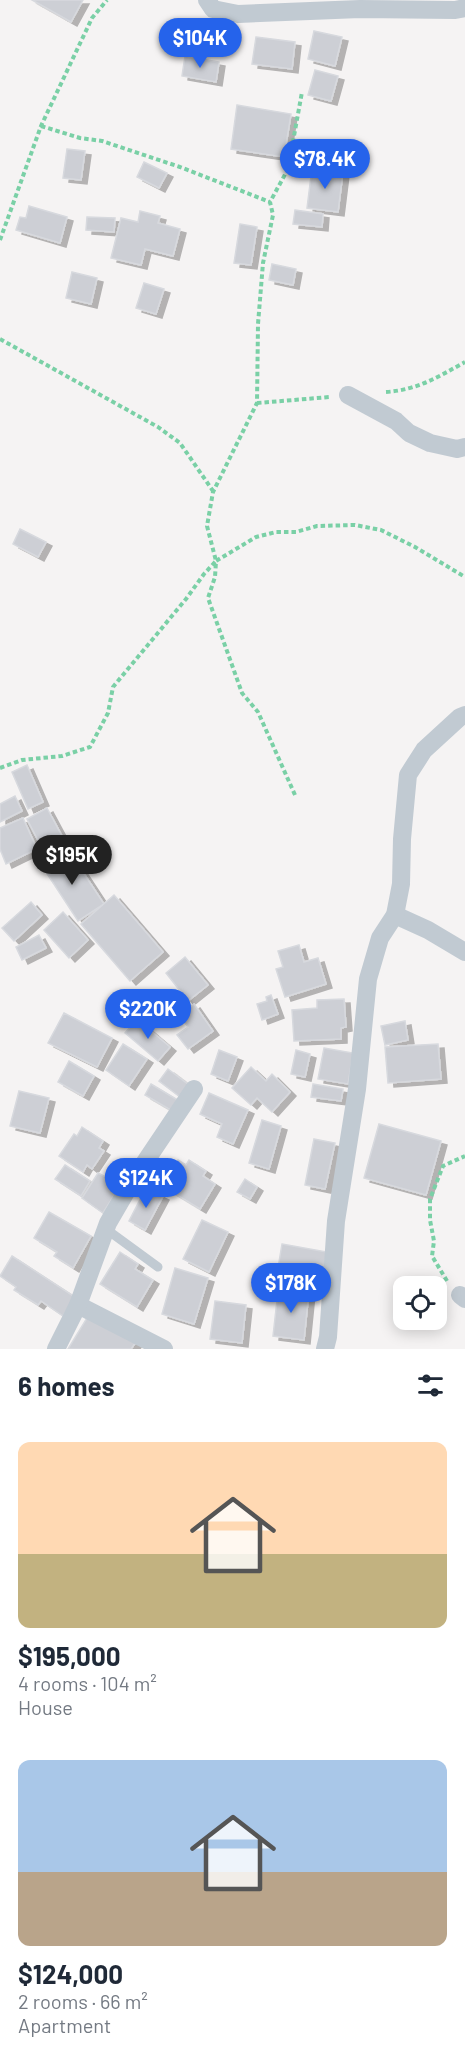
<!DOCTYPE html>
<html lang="en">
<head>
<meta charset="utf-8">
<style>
	:root { --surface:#fff; --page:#f2f2f3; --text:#1f2937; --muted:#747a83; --accent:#2563eb }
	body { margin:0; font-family:Barlow,sans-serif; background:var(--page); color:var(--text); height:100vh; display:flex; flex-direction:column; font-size:22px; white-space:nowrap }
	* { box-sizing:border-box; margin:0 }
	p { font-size:20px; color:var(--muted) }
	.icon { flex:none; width:33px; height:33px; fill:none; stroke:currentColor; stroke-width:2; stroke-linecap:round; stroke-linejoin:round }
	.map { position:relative; height:1349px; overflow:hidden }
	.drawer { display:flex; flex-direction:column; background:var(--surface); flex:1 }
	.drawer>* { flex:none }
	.tools { position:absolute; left:393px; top:1276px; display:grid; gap:12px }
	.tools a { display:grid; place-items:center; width:54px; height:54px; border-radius:12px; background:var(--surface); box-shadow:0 3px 15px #0003; font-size:30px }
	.price { position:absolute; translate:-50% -51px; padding:0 14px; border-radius:21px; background:var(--accent); color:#fff; font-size:20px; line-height:39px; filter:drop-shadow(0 2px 3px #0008) }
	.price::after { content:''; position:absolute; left:50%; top:36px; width:18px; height:14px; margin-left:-9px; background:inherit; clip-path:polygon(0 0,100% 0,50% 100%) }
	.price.selected { background:#222; color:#fff }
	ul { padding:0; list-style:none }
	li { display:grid; align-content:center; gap:12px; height:318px; padding:0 18px }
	li span { display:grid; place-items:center; height:186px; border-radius:12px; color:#555 }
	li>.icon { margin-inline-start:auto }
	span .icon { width:108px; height:108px; fill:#fffc; stroke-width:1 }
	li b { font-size:26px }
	h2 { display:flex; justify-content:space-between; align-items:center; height:72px; padding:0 18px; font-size:26px }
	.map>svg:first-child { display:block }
	.building { fill:#cdcfd5; stroke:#d7d9de; stroke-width:1.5; filter:url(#shadow) }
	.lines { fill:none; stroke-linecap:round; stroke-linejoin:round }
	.path { stroke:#7ad0a6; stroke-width:4; stroke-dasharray:4.5 3; stroke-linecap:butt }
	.lane { stroke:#c1cad2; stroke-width:9 }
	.street { stroke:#c1cad2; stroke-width:18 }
</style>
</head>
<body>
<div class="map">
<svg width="465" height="1349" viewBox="0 0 465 1349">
	<defs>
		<filter id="shadow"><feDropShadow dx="6" dy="4" stdDeviation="0" flood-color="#0004"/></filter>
	</defs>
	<rect width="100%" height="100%" fill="#f5f3f3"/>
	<g class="building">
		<polygon points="32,0 83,0 71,22"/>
		<polygon points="314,31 342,37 335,66 308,59"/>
		<polygon points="256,37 295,42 292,69 252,64"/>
		<polygon points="185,56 219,62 216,82 182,76"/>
		<polygon points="315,70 338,76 331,101 308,95"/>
		<polygon points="237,105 291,114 284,157 231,149"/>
		<polygon points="67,149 85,151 81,180 63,178"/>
		<polygon points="144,162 167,173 159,188 137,177"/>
		<polygon points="312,168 343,172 338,212 307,208"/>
		<polygon points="29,206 67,217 60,243 16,230 20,217 26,218"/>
		<polygon points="295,210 323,214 322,227 293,224"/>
		<polygon points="140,211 160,216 158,223 180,229 173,256 145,249 141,265 111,258 121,218 138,222"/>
		<polygon points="87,217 115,218 114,232 86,230"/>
		<polygon points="240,224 257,227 251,265 234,263"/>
		<polygon points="272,264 296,269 293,285 269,280"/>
		<polygon points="72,272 97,278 91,304 66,298"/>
		<polygon points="144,283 164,289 156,314 136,308"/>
		<polygon points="20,529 46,542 38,557 13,544"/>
		<polygon points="27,765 43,802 28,809 12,772"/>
		<polygon points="15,796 22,811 0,822 0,804"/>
		<polygon points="47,808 63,838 42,848 27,819"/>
		<polygon points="23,818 37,849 6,864 0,849 0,828"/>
		<polygon points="58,851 70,868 77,863 104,904 78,921 40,863"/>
		<polygon points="114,895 163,952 130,981 81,924"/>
		<polygon points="31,902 42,915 14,941 2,928"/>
		<polygon points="63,912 88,940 69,958 44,930"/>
		<polygon points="39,935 46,948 22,960 16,947"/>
		<polygon points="299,945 304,962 318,958 326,984 285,997 276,969 283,967 278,951"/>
		<polygon points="185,957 208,985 188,1001 166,973"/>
		<polygon points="271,995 278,1014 262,1020 257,1004 267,1001 266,997"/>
		<polygon points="344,999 346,1027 341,1028 341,1039 294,1041 292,1010 317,1008 317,1000"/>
		<polygon points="194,1004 213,1031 188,1049 177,1035 188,1027 179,1015"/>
		<polygon points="64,1013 112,1038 97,1067 48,1043"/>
		<polygon points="137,1019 170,1047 158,1061 125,1033"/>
		<polygon points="405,1021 408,1040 385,1045 381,1026"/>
		<polygon points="123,1044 147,1059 129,1086 106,1070"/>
		<polygon points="438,1044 441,1079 388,1083 385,1047"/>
		<polygon points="324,1048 353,1053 348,1084 318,1079"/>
		<polygon points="219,1050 237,1057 228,1081 211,1074"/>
		<polygon points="296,1050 310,1054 305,1077 291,1074"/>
		<polygon points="69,1061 94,1076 83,1096 58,1082"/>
		<polygon points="251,1067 266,1081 272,1074 290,1092 272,1112 257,1098 251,1105 232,1088"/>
		<polygon points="168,1069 189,1085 180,1097 159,1081"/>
		<polygon points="151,1084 181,1102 174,1112 145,1095"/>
		<polygon points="313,1084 343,1089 341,1101 311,1097"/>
		<polygon points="19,1091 49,1098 40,1133 10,1126"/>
		<polygon points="209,1093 248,1110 233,1144 217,1137 222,1124 200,1114"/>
		<polygon points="262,1120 281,1126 269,1169 249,1163"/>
		<polygon points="379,1124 441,1141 426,1195 364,1178"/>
		<polygon points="82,1127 103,1141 99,1148 104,1151 92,1169 87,1165 83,1172 59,1156 74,1134 77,1136"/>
		<polygon points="314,1139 335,1143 325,1189 305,1185"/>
		<polygon points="178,1160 186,1165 189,1160 206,1171 203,1176 215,1184 200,1209 162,1186"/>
		<polygon points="65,1165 90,1181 81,1196 55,1179"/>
		<polygon points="113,1166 127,1175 103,1213 82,1198 98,1173 106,1177"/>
		<polygon points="245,1179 257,1187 250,1199 237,1192"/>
		<polygon points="146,1188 163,1196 145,1230 129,1221"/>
		<polygon points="49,1212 91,1236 73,1268 54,1256 57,1252 34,1238"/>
		<polygon points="202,1220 228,1232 209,1272 183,1259"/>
		<polygon points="282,1244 327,1252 321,1287 302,1284 303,1279 277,1274"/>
		<polygon points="120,1252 138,1264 135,1269 153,1280 137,1307 100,1284"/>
		<polygon points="12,1256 75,1297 63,1316 41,1301 38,1305 14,1290 16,1287 0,1276"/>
		<polygon points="175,1268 208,1278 194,1324 162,1314"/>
		<polygon points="288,1288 309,1291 304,1340 273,1336 278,1291 288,1292"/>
		<polygon points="215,1301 246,1305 242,1343 210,1339"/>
		<polygon points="90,1313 136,1342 131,1349 68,1349"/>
	</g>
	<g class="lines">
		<g class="path">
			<polyline points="41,126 80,138 102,141 180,167 270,202"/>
			<polyline points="0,240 41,126 92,18 107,0"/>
			<polyline points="0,339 158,427 180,443 213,491"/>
			<path d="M386,392C417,390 438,377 465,362"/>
			<polyline points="257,403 330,397"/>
			<polyline points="0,768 22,760 62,756 90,747 108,713 113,687 186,599 204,574 216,561 207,526 213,492 257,403 258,324 263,263 273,215 270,202 288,169 302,92"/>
			<polyline points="295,795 258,712 242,693 208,598 215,577 216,561 256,537 276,532 296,532 317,526 355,525 381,530 415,547 465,577"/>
			<polyline points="447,1281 432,1256 434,1241 430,1220 430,1199 443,1166 465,1156"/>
		</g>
		<polyline class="lane" points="106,1229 158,1267"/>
		<g class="street">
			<polyline points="207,0 213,9 238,14 360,9 455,10 465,8"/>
			<polyline points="348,395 396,421 409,433 430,443 457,449 465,447"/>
			<polyline points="395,915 428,930 465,952"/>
			<polyline points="460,1295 465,1299"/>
			<polyline points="78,1305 164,1349"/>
			<polyline points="56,1349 78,1305 108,1223 133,1180 194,1089"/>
			<polyline points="325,1349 328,1337 336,1221 357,1089 368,979 380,938 395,915 401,884 402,839 408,775 424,750 460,717 465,715"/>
		</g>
	</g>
</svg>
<div class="tools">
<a><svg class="icon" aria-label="locate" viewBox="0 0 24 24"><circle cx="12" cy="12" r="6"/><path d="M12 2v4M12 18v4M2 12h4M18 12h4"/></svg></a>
</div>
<b class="price" style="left:200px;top:69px">$104K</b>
<b class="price" style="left:325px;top:190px">$78.4K</b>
<b class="price selected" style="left:72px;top:886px">$195K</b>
<b class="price" style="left:148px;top:1040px">$220K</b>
<b class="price" style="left:146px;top:1209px">$124K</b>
<b class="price" style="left:291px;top:1314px">$178K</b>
</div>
<section class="drawer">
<h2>6 homes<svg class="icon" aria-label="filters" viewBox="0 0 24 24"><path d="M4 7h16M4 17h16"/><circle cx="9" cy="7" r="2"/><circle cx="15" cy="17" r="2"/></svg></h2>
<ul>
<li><span style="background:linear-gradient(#ffd9b3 60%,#c2b280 0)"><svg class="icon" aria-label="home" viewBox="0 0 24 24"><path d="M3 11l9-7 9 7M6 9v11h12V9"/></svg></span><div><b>$195,000</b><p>4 rooms · 104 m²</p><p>House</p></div></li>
<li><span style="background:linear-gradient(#a9c7e8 60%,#b9a48a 0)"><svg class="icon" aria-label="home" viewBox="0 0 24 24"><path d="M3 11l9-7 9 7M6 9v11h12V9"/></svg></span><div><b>$124,000</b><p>2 rooms · 66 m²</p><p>Apartment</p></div></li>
</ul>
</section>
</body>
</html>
